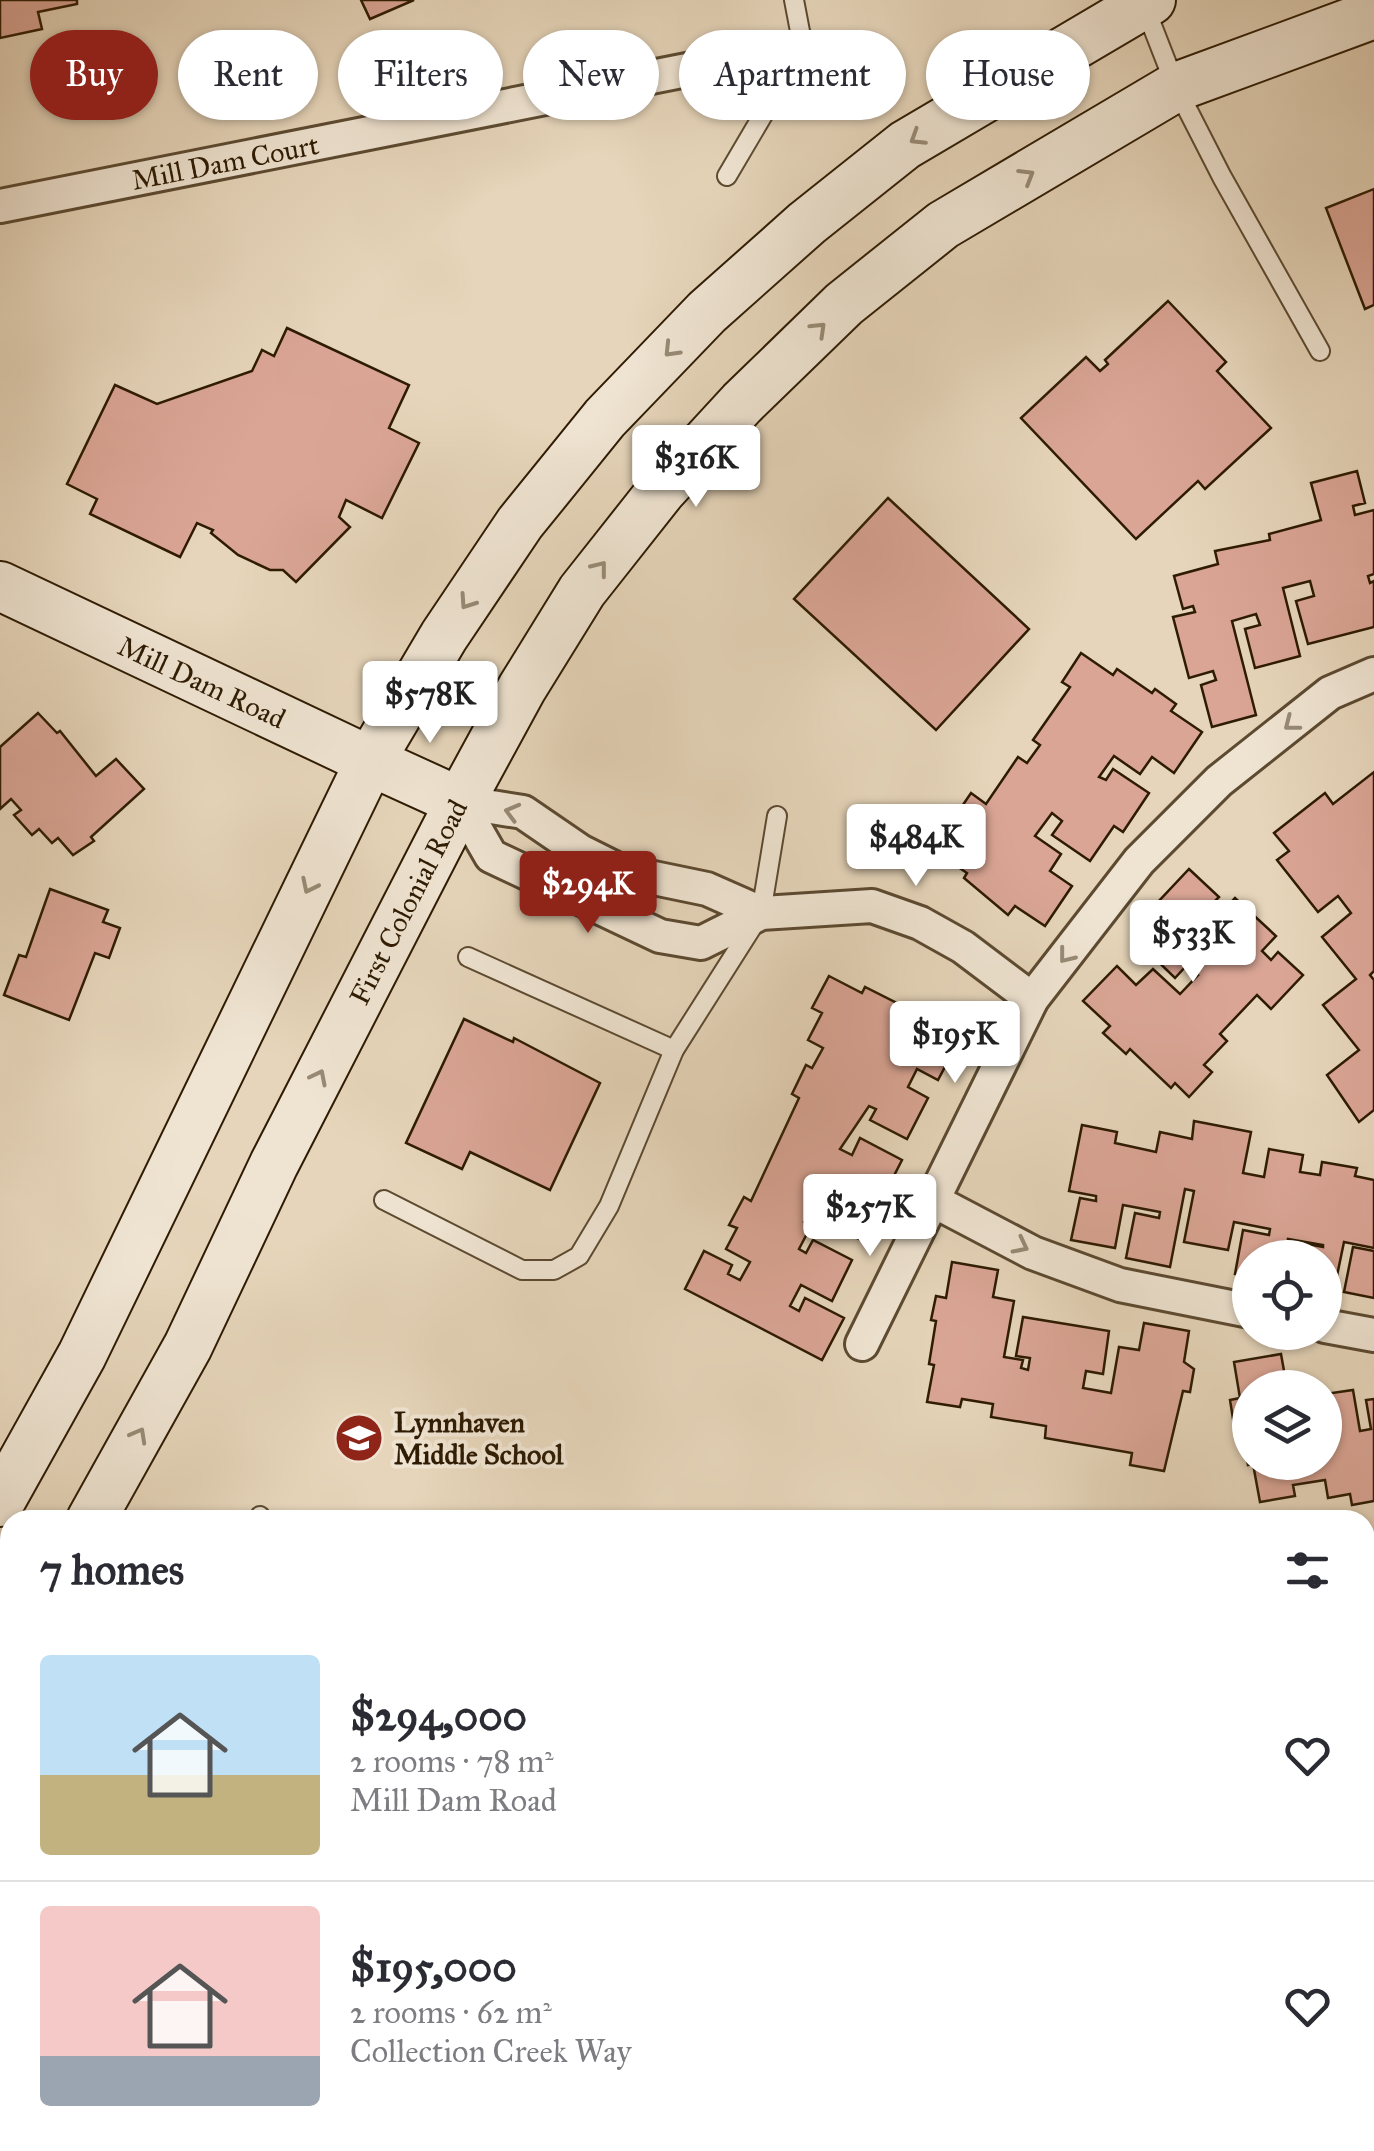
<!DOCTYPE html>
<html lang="en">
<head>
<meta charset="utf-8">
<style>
	:root { --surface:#fff; --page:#f7f7f7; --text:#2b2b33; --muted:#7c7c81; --line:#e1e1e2; --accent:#8f2418 }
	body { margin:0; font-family:"IM FELL Great Primer",serif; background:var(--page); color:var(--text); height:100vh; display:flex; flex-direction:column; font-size:38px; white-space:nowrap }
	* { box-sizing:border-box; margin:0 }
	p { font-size:32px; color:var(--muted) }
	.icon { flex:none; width:55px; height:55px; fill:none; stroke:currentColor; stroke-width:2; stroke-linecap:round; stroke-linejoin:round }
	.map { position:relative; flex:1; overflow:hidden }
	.drawer { position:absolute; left:0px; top:1510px; width:1375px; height:642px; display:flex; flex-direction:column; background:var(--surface); border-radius:30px 30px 0 0; box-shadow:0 2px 8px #0004 }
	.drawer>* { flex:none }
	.banner { position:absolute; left:30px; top:30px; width:1315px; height:90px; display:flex; gap:20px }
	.controls { position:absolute; left:1232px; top:1240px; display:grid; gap:20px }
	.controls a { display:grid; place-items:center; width:110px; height:110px; border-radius:50%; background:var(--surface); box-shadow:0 2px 8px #0004; font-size:50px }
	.price { position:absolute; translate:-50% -85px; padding:0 22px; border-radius:10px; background:#fff; color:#222; font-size:32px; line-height:65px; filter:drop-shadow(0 2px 5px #0008) }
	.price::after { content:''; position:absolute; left:50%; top:60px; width:30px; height:22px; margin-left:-15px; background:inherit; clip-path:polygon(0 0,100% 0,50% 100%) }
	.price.selected { background:var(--accent); color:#fff }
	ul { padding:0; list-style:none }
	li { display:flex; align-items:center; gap:30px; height:250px; padding:0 40px }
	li+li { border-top:2px solid var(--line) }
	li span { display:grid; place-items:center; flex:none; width:280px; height:200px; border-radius:10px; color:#555 }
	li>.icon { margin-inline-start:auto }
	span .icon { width:120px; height:120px; fill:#fffc; stroke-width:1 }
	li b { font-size:42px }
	h2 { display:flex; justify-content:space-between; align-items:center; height:120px; padding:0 40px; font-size:42px }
	.tag { padding:0 35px; border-radius:45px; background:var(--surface); box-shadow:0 2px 8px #0004; font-size:35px; line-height:90px }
	.tag.selected { background:var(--accent); color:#fff }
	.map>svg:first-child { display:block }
	.green { fill:#b8bc8d; stroke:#736c48; stroke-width:2.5 }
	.building { fill:#daa595; stroke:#2e1b03; stroke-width:2.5 }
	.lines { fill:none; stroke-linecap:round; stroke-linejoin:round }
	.lane-casing { stroke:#5c4a31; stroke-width:22 }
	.street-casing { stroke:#5c4a31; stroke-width:38 }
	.secondary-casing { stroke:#2e1b03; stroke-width:52 }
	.lane { stroke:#efe4d2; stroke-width:18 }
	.street { stroke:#efe4d2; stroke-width:32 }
	.secondary { stroke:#efe4d2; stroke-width:48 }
	.oneway { stroke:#988a75 }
	.labels { text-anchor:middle; stroke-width:8; stroke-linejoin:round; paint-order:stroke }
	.street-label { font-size:28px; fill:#2e1b03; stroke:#efe4d2 }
	.poi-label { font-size:28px; font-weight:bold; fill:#2e1b03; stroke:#efe4d2; text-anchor:start }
</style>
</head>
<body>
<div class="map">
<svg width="1374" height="2151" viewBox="0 0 1374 2151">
	<rect width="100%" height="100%" fill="#e6d5ba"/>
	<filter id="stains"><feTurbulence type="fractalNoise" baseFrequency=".002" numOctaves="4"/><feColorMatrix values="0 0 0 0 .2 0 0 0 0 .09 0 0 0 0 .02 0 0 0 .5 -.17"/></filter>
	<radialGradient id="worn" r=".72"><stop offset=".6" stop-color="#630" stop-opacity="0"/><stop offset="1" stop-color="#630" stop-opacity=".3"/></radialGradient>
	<polygon class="green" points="1365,1675 1374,1675 1374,2151 1178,2151 1165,2143 1365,2142"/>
	<g class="building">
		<polygon points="0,0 77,0 77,4 38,12 42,29 0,38"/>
		<polygon points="361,0 414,0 370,19"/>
		<polygon points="1374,189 1374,305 1365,309 1326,208"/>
		<polygon points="1168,301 1226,362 1217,371 1271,428 1205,489 1198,481 1136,539 1021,418 1086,357 1100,371 1108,364 1105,360"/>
		<polygon points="287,328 409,385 389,428 419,443 382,518 346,500 339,517 350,527 296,582 283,570 270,570 238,555 211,533 213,530 197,523 180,557 90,514 97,499 67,484 115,385 157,404 252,371 262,350 274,356"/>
		<polygon points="1357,471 1365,503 1353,506 1355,515 1374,510 1374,574 1368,576 1370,583 1374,581 1374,627 1308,644 1296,601 1314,596 1310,581 1283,588 1300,656 1255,668 1245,629 1260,625 1256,614 1232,621 1256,715 1212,727 1201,685 1216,680 1213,671 1189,678 1173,617 1195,612 1193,606 1183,609 1174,576 1218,564 1215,551 1270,540 1269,534 1321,520 1311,483"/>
		<polygon points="888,498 1029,629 936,730 794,599"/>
		<polygon points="1081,653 1113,675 1117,669 1152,693 1155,689 1176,704 1171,711 1202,732 1174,773 1152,757 1140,774 1114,756 1099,777 1106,780 1113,769 1149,793 1123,832 1114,826 1090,861 1052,835 1062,821 1052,813 1035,836 1061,854 1050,871 1072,886 1045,926 1015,906 1008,915 964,878 967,873 926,845 945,816 952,821 971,793 986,804 1018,757 1027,763 1040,745 1033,740 1070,687 1062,682"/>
		<polygon points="38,713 57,733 60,731 96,776 116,759 144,789 91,837 94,841 73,855 58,838 52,843 39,829 32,835 14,815 21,810 11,799 0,809 0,747"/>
		<polygon points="1374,772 1374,971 1370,975 1374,980 1374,1110 1359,1122 1327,1075 1359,1050 1323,1005 1356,979 1322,937 1351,913 1338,896 1318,912 1277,860 1289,851 1274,833 1325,793 1333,804"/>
		<polygon points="1189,869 1219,897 1209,907 1218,916 1235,898 1276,936 1262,951 1271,960 1278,952 1303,975 1271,1009 1257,995 1220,1034 1227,1041 1204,1065 1212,1072 1189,1097 1175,1083 1171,1088 1130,1049 1126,1054 1103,1033 1110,1026 1083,1001 1117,966 1136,985 1153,969 1180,994 1198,975 1187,965 1175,978 1144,948 1174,917 1158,902"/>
		<polygon points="50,889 108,910 103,922 120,928 109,958 95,953 69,1020 4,995 19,955 26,957"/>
		<polygon points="829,976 862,993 865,987 905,1007 907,1003 930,1015 927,1021 960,1038 938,1080 917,1069 908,1087 928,1098 907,1139 870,1120 876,1109 869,1106 840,1149 852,1155 860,1138 902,1160 861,1240 823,1220 831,1205 816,1198 804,1222 811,1226 799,1249 806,1253 813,1240 852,1260 832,1301 801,1285 790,1306 799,1311 805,1298 844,1318 822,1360 685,1289 704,1251 732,1265 728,1274 740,1280 750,1262 726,1249 737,1228 729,1225 744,1197 751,1201 799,1098 792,1094 806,1065 812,1068 823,1048 808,1040 822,1013 812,1008"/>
		<polygon points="464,1019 513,1042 514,1038 600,1083 550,1190 470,1152 462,1169 406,1143"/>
		<polygon points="1194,1121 1251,1132 1243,1173 1264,1177 1269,1149 1303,1155 1300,1172 1320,1175 1322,1162 1357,1168 1355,1176 1374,1180 1374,1248 1344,1242 1333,1295 1325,1293 1325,1258 1294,1258 1297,1242 1323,1247 1323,1245 1288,1239 1285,1258 1250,1258 1250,1277 1235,1274 1243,1230 1269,1235 1270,1229 1234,1222 1228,1250 1184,1242 1194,1191 1185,1189 1170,1267 1126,1258 1135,1213 1159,1218 1160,1212 1123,1205 1115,1248 1071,1240 1080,1198 1096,1201 1096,1196 1069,1191 1082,1125 1117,1132 1115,1143 1156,1152 1160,1132 1192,1139"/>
		<polygon points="1353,1247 1374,1251 1374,1298 1344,1292"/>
		<polygon points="952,1262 998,1270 993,1297 1014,1301 1004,1357 1023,1360 1021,1368 1028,1370 1030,1358 1016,1356 1023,1317 1109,1331 1103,1374 1086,1371 1083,1388 1111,1393 1119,1347 1139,1350 1144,1323 1189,1331 1184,1362 1194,1369 1190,1392 1183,1391 1164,1471 1130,1465 1132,1453 1045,1438 1046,1426 991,1417 993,1404 962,1399 960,1407 927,1402 934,1365 929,1364 936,1321 931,1320 936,1296 946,1298"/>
		<polygon points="1281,1354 1286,1382 1306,1378 1307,1388 1250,1388 1250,1462 1325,1462 1325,1394 1353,1390 1360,1431 1371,1429 1366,1400 1374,1399 1374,1501 1352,1505 1350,1494 1328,1498 1325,1480 1293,1485 1295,1496 1260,1502 1253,1464 1248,1465 1241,1425 1234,1425 1230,1400 1240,1398 1234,1362"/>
	</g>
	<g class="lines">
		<g class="lane-casing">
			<g id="lane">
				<polyline points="1144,5 1176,87 1222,177 1320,351"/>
				<polyline points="727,176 803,47 794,0"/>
				<polyline points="468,957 674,1050"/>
				<polyline points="384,1200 522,1270 554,1270 579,1256 609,1206 674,1050 761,913 777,816"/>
				<polyline points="258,1520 260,1516"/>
			</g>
		</g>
		<g class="street-casing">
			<g id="street">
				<polyline points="0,206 803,47"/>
				<polyline points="460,802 491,856 660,936 701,943 761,913 872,906 920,923 963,947 1032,999"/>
				<polyline points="460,802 523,812 580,851 620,871 707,889 761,913"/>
				<polyline points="934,1201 1033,1253 1120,1285 1250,1311"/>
				<polyline points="1325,1326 1374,1335"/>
				<polyline points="862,1344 1032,999 1139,861 1219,781 1330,693 1374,674"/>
			</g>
		</g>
		<g class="secondary-casing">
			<g id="secondary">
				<polyline points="0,586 370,761 460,802"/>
				<polyline points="0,1502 82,1355 370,761 444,636 520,523 605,418 707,312 807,223 905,145 1151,0"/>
				<polyline points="91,1520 188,1346 274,1164 460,802 522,688 582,591 661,491 742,403 844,304 943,225 1176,87 1374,14"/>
				<polyline points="0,1654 10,1641"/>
			</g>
		</g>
		<use href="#lane" class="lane"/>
		<use href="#street" class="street"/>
		<use href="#secondary" class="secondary"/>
	</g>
	<defs><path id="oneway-chevron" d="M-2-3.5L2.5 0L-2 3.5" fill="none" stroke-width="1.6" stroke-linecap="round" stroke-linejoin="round" transform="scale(2.5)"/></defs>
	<g class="oneway">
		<use href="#oneway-chevron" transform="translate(917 138) rotate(148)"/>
		<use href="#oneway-chevron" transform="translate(1027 176) rotate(-31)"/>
		<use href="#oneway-chevron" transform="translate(819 329) rotate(-44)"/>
		<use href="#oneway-chevron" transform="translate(671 350) rotate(134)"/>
		<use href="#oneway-chevron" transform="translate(600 568) rotate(-52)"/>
		<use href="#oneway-chevron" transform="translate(467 602) rotate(124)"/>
		<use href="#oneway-chevron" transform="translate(1291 724) rotate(142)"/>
		<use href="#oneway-chevron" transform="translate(512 812) rotate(-165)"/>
		<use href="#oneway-chevron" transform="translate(309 886) rotate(116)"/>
		<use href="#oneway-chevron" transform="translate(1066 956) rotate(128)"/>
		<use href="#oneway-chevron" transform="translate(319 1077) rotate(-63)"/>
		<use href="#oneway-chevron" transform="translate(1021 1246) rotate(27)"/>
		<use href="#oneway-chevron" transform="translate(139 1435) rotate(-61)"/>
	</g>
	<defs>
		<g id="school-disc" transform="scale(2.5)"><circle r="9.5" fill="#8f2418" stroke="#efe4d2"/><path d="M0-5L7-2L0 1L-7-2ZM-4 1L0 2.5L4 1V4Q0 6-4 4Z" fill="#fff"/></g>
	</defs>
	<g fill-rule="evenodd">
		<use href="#school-disc" x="359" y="1438"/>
	</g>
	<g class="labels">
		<g class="street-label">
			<text transform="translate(225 162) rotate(-11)" y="10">Mill Dam Court</text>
			<text transform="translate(202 682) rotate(25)" y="10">Mill Dam Road</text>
			<text transform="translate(408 902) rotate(-63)" y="10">First Colonial Road</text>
		</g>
		<g class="poi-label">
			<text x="394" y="1432">Lynnhaven<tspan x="394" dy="32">Middle School</tspan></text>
		</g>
	</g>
	<rect width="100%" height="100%" filter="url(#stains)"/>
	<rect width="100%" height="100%" fill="url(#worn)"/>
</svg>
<div class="controls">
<a><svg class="icon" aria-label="locate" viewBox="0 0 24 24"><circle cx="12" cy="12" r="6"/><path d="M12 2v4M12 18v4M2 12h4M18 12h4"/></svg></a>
<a><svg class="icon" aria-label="layers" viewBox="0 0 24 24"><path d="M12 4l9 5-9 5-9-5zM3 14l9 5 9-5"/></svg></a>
</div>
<b class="price" style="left:696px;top:510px">$316K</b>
<b class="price" style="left:430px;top:746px">$578K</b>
<b class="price" style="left:916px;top:889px">$484K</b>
<b class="price selected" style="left:588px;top:936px">$294K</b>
<b class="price" style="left:1193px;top:985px">$533K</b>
<b class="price" style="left:955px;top:1086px">$195K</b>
<b class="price" style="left:870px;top:1259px">$257K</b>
<div class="banner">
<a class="tag selected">Buy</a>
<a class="tag">Rent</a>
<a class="tag">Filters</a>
<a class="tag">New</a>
<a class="tag">Apartment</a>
<a class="tag">House</a>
</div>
<section class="drawer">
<h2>7 homes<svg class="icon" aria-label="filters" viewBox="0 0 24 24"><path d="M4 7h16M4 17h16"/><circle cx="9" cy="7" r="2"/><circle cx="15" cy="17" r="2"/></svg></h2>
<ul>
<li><span style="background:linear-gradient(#bfe0f5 60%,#c2b280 0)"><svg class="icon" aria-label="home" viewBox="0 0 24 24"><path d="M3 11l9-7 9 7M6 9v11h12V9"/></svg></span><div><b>$294,000</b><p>2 rooms · 78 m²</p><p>Mill Dam Road</p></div><svg class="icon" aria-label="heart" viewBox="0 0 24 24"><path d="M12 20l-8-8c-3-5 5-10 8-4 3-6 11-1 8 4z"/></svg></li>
<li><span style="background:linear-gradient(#f6c9c9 75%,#9aa5b1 0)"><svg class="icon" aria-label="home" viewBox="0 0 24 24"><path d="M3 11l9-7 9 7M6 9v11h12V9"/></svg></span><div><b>$195,000</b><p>2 rooms · 62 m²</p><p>Collection Creek Way</p></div><svg class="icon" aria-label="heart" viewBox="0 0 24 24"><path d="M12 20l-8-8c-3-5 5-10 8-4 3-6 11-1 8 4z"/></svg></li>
</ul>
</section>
</div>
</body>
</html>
